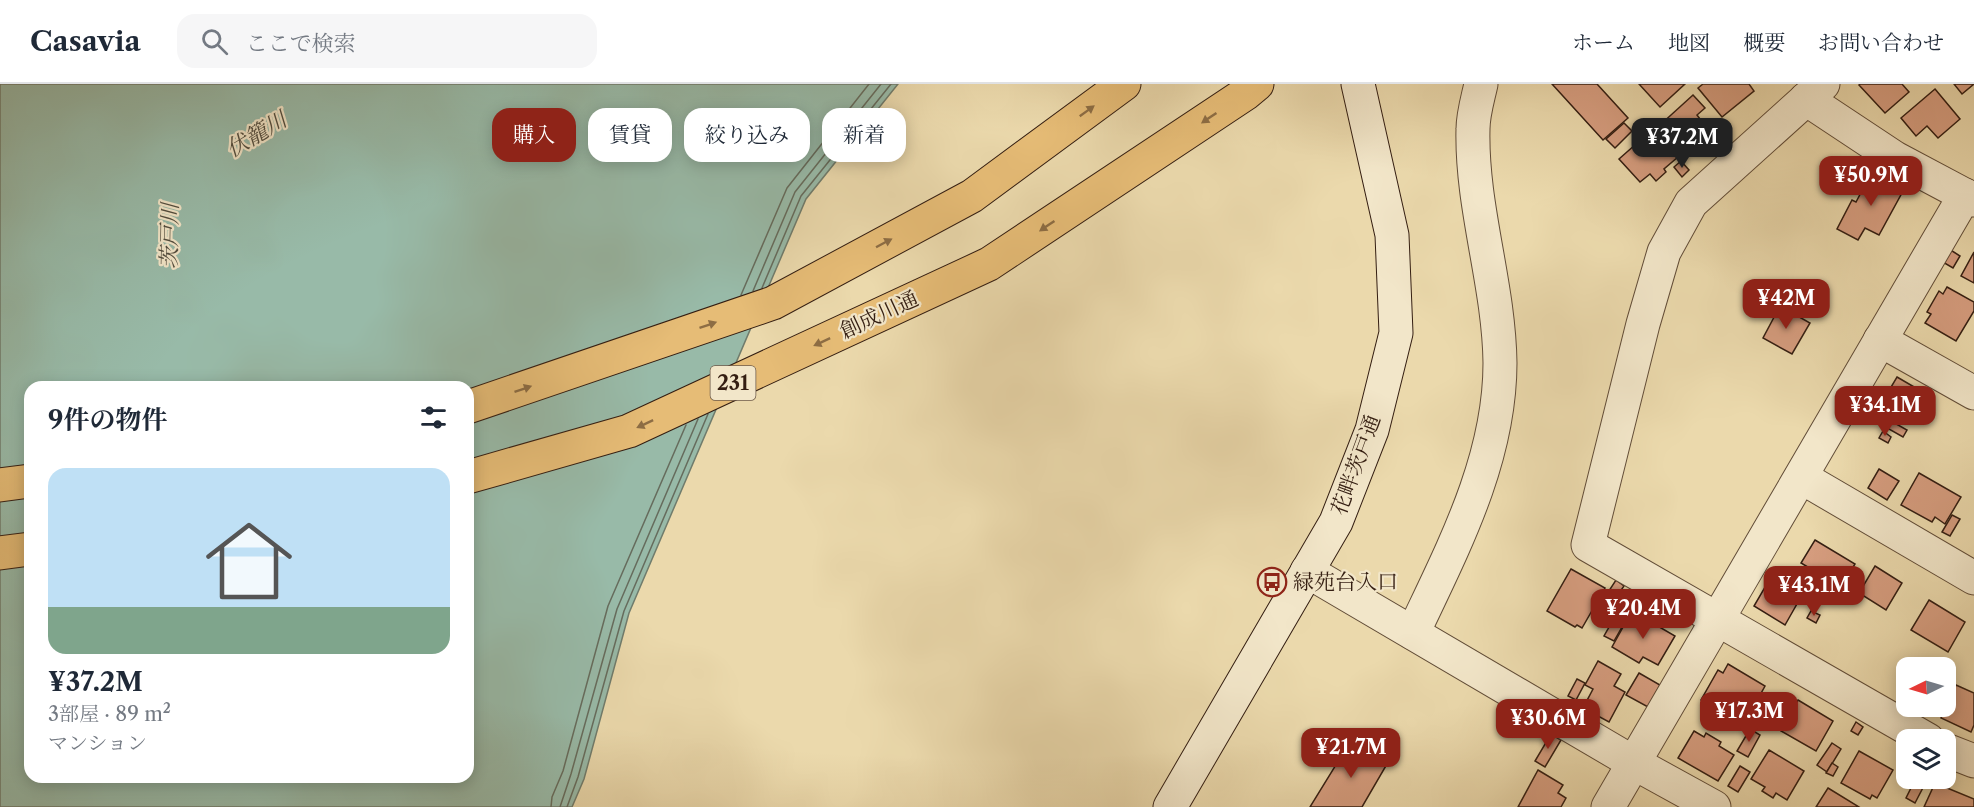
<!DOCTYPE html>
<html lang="ja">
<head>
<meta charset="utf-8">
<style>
	:root { --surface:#fff; --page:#f6f6f7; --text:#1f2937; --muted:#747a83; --line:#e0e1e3; --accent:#8f2418 }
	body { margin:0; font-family:"Libre Caslon Text","Noto Serif JP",serif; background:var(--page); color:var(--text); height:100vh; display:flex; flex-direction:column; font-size:22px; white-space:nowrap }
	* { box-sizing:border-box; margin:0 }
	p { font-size:20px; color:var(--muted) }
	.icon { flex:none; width:33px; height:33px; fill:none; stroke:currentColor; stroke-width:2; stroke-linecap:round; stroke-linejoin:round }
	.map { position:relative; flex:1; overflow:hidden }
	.side { position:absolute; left:24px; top:297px; width:450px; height:402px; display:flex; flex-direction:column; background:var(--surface); border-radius:18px; box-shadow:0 3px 15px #0003 }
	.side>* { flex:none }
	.guide { position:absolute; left:492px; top:24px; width:570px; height:54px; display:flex; gap:12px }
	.needle { width:39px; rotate:265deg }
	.controls { position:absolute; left:1896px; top:573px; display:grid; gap:12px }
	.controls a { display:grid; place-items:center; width:60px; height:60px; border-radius:12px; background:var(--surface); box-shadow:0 3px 15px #0003; font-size:30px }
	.price { position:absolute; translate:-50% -51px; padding:0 14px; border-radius:12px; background:var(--accent); color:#fff; font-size:20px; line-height:39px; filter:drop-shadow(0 2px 3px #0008) }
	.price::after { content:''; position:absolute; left:50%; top:36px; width:18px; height:14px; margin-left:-9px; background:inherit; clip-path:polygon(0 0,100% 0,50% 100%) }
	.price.on { background:#222; color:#fff }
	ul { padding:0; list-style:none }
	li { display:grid; align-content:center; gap:12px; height:318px; padding:0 24px }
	li span { display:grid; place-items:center; height:186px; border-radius:18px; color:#555 }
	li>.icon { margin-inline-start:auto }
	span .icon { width:108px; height:108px; fill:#fffc; stroke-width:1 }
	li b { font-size:26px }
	h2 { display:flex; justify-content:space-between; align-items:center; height:72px; padding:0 24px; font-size:26px }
	.pill { padding:0 21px; border-radius:18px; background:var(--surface); box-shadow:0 3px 15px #0003; font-size:21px; line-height:54px }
	.pill.on { background:var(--accent); color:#fff }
	header { display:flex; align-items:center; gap:36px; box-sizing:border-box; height:84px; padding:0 30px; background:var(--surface); border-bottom:2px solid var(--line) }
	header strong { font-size:28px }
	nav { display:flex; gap:33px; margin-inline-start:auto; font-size:21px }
	.search { width:420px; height:54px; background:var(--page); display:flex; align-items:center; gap:15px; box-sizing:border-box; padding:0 21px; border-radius:18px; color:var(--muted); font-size:22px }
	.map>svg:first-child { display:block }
	.water { fill:#98baa8; stroke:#707c6c; stroke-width:1.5; fill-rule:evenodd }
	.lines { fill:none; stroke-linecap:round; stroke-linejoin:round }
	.shore { stroke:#666c5d; stroke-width:1.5 }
	.building { fill:#d69d7f; stroke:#341e12; stroke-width:1.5 }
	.street-casing { stroke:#624d38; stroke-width:35 }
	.secondary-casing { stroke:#341e12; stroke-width:35 }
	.highway-casing { stroke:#341e12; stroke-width:35 }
	.street { stroke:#f2e6c9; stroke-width:33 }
	.secondary { stroke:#f2e6c9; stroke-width:33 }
	.highway { stroke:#e6bc76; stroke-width:33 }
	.oneway { fill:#8d6d44 }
	.labels { text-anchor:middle; stroke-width:4.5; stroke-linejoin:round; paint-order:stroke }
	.shield { fill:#f2e6c9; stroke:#6d5a49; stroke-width:1.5 }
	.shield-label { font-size:20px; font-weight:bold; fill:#341e12 }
	.street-label { font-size:21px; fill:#341e12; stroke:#f2e6c9 }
	.poi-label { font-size:21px; fill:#341e12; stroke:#f2e6c9; text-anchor:start }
	.water-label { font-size:22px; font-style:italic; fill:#524d3f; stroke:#f2e6c9 }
</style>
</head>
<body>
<header>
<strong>Casavia</strong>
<div class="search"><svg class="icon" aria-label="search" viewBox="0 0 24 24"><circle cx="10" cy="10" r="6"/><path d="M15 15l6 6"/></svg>ここで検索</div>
<nav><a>ホーム</a><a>地図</a><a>概要</a><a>お問い合わせ</a></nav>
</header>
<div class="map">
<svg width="1974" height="723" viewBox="0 0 1974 723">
	<rect width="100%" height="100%" fill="#ebd9ac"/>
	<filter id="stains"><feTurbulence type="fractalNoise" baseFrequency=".00333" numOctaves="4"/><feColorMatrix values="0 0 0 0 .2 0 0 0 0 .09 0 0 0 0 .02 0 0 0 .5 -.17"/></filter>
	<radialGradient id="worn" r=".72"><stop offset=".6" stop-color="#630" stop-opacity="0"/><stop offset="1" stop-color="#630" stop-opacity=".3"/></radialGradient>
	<path class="water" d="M0,0H898L806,115L629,529L584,695L572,723H0ZM30,303H468V693H30Z"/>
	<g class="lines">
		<g class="shore">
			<polyline points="762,204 801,112 891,0"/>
			<polyline points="753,207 795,108 881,0"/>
			<polyline points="741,211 787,104 869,0"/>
			<polyline points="551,723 552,713 563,687 608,522 686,341"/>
			<polyline points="560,723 571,690 617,525 698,335"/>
			<polyline points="567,723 578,693 624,527 708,330"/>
		</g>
	</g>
	<g class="building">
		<polygon points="1552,0 1597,0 1628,34 1603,56"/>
		<polygon points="1639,0 1685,0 1660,23"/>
		<polygon points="1703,0 1749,0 1754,7 1722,33 1698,4"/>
		<polygon points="1860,0 1902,0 1909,8 1885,29 1859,1"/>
		<polygon points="1954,0 1974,0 1962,10"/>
		<polygon points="1935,5 1960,35 1938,54 1927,42 1916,52 1901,34"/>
		<polygon points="1693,11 1705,24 1697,31 1706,43 1681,65 1660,41"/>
		<polygon points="1624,39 1632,47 1615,64 1606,55"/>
		<polygon points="1653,45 1678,73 1664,85 1666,88 1656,97 1650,90 1640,98 1619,75"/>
		<polygon points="1681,77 1689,86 1682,93 1674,83"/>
		<polygon points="1873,86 1887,94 1885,97 1903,107 1879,151 1865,144 1858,156 1837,145 1852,116 1856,118"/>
		<polygon points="1949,165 1960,172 1953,184 1941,177"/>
		<polygon points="1974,168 1974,199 1961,192"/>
		<polygon points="1947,203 1974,218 1974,227 1956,257 1925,239 1931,230 1927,228 1939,207 1943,210"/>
		<polygon points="1780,222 1810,239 1792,270 1763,254"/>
		<polygon points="1897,293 1928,311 1913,339 1881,320"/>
		<polygon points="1884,333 1907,346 1903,353 1880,340"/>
		<polygon points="1883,347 1891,353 1888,359 1879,354"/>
		<polygon points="1879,385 1899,397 1887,416 1868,404"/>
		<polygon points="1919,389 1961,413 1945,440 1935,433 1932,438 1901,421"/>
		<polygon points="1952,431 1960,435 1950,452 1942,448"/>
		<polygon points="1815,456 1855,480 1841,503 1801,479"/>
		<polygon points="1875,482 1902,499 1886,526 1859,509"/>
		<polygon points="1571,485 1605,504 1582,544 1577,541 1575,543 1547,527"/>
		<polygon points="1775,486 1806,504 1785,541 1754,522"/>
		<polygon points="1616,496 1624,502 1611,521 1603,516"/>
		<polygon points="1837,507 1844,511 1839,519 1832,515"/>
		<polygon points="1929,516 1965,538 1948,568 1911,546"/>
		<polygon points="1620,524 1630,529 1614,557 1604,552"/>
		<polygon points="1632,527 1675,552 1658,581 1643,573 1639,579 1612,563"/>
		<polygon points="1811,527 1820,531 1816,539 1807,534"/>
		<polygon points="1598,577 1621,590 1614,602 1625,608 1609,638 1583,624 1593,605 1585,601"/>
		<polygon points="1728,580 1765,602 1744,640 1701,616 1718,586 1723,589"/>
		<polygon points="1639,589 1660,601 1648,623 1626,611"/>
		<polygon points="1577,595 1585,599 1576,616 1568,612"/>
		<polygon points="1956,601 1974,609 1974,641 1971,648 1941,634"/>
		<polygon points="1798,616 1833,637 1816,667 1781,647"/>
		<polygon points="1856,638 1863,643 1858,651 1851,647"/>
		<polygon points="1750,645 1760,651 1748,673 1737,667"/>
		<polygon points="1694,647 1704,653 1706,649 1721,658 1719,662 1734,671 1718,697 1678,674"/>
		<polygon points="1551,650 1561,656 1545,683 1535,677"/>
		<polygon points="1360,652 1367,657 1363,665 1387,680 1362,723 1310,723 1350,658 1355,661"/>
		<polygon points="1832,659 1841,665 1827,688 1817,681"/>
		<polygon points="1769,666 1804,687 1787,716 1776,709 1773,714 1762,707 1765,703 1751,695"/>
		<polygon points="1859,667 1893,686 1877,714 1872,711 1870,715 1841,699"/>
		<polygon points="1832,679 1838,683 1833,692 1826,689"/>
		<polygon points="1740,682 1750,688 1738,708 1728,702"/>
		<polygon points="1538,686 1563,701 1558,709 1566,714 1561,723 1518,723"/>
		<polygon points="1916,694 1928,694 1915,719 1906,714"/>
		<polygon points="1935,699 1974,715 1974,723 1924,723"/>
		<polygon points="1828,704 1859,723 1816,723"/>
	</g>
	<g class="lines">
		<g class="street-casing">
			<g id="street">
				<polyline points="1823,0 1691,119 1664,168 1643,240 1588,461 1928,656"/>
				<polyline points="1806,15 1895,74 1974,116"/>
				<polyline points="1880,256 1974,309"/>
				<polyline points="1801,393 1974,494"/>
				<polyline points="1307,487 1634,679 1714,723"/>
				<path d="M1413,549C1453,464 1500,376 1500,279C1499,200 1471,123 1473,45C1473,30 1478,14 1481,0"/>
				<polyline points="1946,666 1974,677"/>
				<polyline points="1608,723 1965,111"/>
			</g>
		</g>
		<g class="secondary-casing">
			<polyline id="secondary" points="1170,723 1336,438 1372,346 1396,249 1392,151 1358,0"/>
		</g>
		<g class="highway-casing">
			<g id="highway">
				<polyline points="468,323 773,219 972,112 1124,0"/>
				<polyline points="468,393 629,347 989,180 1245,10 1257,0"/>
				<polyline points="0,401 30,397"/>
				<polyline points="0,469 30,465"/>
			</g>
		</g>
		<use href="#street" class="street"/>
		<use href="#secondary" class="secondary"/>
		<use href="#highway" class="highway"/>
	</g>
	<defs><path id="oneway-solid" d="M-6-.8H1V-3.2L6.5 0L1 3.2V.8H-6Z" transform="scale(1.5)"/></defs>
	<g class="oneway">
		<use href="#oneway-solid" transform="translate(1087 27) rotate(-36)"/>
		<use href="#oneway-solid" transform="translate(1209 34) rotate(146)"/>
		<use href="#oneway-solid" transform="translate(1047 142) rotate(146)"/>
		<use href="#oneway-solid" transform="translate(884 159) rotate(-28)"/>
		<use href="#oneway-solid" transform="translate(708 241) rotate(-19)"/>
		<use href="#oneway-solid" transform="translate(822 258) rotate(155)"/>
		<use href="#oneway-solid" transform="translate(523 305) rotate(-19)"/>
		<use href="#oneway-solid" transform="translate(645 340) rotate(155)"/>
	</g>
	<defs>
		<g id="bus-ring" transform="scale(1.5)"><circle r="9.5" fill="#f2e6c9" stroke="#8f2418" stroke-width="1.5"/><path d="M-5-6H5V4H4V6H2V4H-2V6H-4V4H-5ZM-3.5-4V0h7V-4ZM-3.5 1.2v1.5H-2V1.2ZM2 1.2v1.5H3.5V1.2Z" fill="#8f2418"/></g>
	</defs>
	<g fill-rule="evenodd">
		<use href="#bus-ring" x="1272" y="498"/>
	</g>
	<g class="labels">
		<rect class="shield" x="710.5" y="282" width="45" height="34" rx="4.5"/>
		<g class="shield-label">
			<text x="733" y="306">231</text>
		</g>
		<g class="street-label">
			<text transform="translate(879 231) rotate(-25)" y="7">創成川通</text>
			<text transform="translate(1356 381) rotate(-70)" y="7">花畔茨戸通</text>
		</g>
		<g class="poi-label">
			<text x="1293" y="505">緑苑台入口</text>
		</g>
		<g class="water-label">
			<text transform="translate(256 50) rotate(-31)" y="8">伏籠川</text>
			<text transform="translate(169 152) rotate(-89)" y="8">茨戸川</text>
		</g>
	</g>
	<rect width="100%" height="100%" filter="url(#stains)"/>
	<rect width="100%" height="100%" fill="url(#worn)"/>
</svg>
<div class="controls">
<a><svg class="needle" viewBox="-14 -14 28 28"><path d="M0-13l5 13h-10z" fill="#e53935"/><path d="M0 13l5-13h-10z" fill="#747a83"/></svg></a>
<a><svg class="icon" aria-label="layers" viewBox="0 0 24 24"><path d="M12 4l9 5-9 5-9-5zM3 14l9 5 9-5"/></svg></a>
</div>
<b class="price on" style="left:1682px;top:85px">¥37.2M</b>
<b class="price" style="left:1871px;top:123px">¥50.9M</b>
<b class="price" style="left:1786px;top:246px">¥42M</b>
<b class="price" style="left:1885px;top:353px">¥34.1M</b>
<b class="price" style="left:1814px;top:533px">¥43.1M</b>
<b class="price" style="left:1643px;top:556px">¥20.4M</b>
<b class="price" style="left:1749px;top:659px">¥17.3M</b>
<b class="price" style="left:1548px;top:666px">¥30.6M</b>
<b class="price" style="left:1351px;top:695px">¥21.7M</b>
<div class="guide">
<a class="pill on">購入</a>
<a class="pill">賃貸</a>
<a class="pill">絞り込み</a>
<a class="pill">新着</a>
</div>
<section class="side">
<h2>9件の物件<svg class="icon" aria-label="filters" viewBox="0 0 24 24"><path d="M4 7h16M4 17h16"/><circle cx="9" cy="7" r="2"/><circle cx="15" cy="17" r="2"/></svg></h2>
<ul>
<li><span style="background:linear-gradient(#bfe0f5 75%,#7fa58c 0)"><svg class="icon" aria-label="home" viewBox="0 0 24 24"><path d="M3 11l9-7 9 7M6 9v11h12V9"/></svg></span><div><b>¥37.2M</b><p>3部屋 · 89 m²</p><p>マンション</p></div></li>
</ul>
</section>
</div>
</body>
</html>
